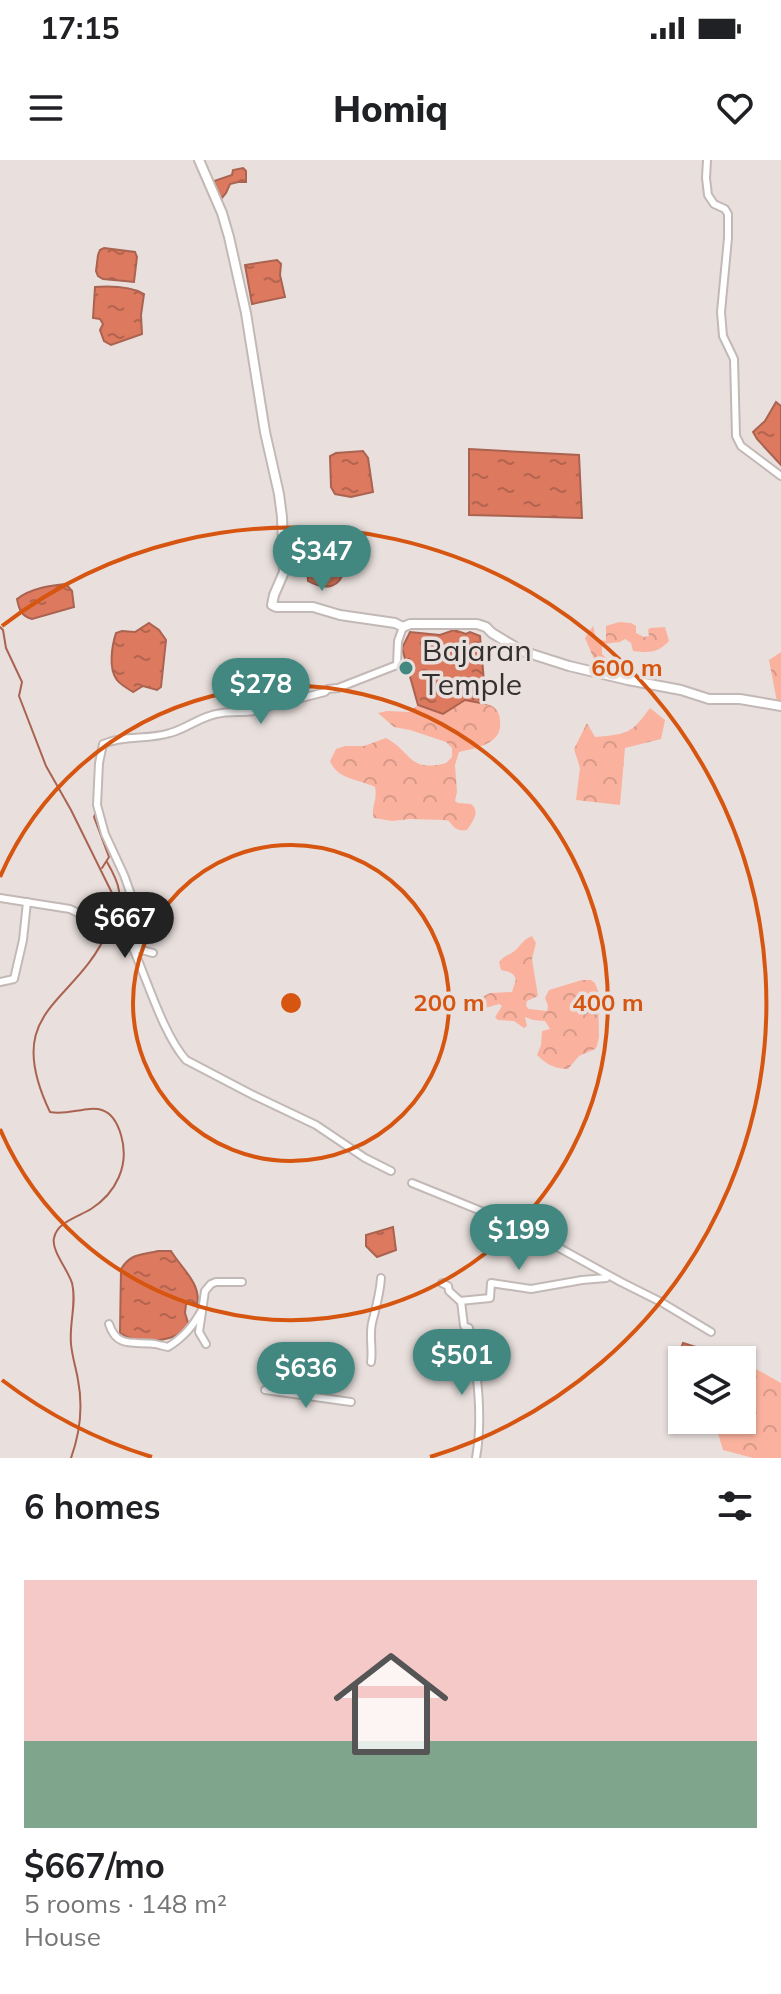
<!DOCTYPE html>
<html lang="en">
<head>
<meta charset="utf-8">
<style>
	:root { --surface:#fff; --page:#f2f2f2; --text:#202124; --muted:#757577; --accent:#428881 }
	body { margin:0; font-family:Mulish,sans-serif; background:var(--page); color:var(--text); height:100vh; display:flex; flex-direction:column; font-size:30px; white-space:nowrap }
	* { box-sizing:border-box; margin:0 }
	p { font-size:26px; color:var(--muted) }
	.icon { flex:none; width:44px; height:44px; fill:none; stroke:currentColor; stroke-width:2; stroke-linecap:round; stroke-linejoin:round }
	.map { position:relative; height:1298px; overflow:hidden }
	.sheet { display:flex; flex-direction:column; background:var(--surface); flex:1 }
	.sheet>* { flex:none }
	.controls { position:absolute; left:668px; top:1186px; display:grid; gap:16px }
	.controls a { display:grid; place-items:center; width:88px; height:88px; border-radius:0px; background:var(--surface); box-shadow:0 2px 6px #0004; font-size:40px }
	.price { position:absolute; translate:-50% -68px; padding:0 18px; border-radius:28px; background:var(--accent); color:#fff; font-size:26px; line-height:52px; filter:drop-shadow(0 2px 4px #0008) }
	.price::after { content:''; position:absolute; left:50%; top:48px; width:24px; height:18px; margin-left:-12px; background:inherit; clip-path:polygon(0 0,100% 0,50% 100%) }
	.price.active { background:#222; color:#fff }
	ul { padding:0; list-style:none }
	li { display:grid; align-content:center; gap:16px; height:424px; padding:0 24px }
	li span { display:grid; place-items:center; height:248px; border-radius:0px; color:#555 }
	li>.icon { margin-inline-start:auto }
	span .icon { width:144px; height:144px; fill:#fffc; stroke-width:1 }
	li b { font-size:34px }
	h2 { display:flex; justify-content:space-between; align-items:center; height:96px; padding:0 24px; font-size:34px }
	.status { display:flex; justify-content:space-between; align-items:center; height:56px; padding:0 40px; background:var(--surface); direction:ltr }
	.status svg { height:22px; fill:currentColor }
	header { display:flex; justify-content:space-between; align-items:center; height:104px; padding:0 24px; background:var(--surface); font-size:36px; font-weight:800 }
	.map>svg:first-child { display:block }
	.forest { fill:url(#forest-crowns) }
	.water { fill:url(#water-ripples); stroke:#aa6350; stroke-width:2 }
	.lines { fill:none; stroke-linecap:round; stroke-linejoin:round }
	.stream { stroke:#aa6350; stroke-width:2 }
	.street-casing { stroke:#c2b9b6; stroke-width:10 }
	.secondary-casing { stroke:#c2b9b6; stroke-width:12 }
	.street { stroke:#fff; stroke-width:6 }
	.secondary { stroke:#fff; stroke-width:8 }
	.ring { fill:none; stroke:#d65510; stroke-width:4 }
	.poi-dot { fill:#428881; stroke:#e9e0dd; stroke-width:3 }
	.labels { text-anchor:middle; stroke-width:7; stroke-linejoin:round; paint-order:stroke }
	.poi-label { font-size:30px; fill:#34302f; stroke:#e9e0dd; text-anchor:start }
	.centre { fill:#d65510; stroke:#e9e0dd; stroke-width:4 }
	.ring-label { font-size:24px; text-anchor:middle; font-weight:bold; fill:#d65510; stroke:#e9e0dd; stroke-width:7; stroke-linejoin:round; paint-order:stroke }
</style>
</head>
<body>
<div class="status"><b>17:15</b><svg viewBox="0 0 49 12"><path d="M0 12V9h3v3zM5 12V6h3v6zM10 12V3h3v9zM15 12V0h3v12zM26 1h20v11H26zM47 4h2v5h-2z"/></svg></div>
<header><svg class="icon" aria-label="menu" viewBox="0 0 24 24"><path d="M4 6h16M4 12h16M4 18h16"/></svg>Homiq<svg class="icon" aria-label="heart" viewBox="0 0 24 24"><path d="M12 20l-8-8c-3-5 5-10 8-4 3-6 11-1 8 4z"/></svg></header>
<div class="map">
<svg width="781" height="1298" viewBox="0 0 781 1298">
	<defs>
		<pattern id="forest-crowns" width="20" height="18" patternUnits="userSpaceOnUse" patternTransform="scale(2)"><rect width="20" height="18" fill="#fab29e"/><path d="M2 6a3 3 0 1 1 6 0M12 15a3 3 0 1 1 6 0" fill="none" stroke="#d79988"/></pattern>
		<pattern id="water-ripples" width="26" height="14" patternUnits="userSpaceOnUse" patternTransform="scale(2)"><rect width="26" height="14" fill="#dc795e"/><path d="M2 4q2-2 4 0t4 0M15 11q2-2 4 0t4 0" fill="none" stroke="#b3644e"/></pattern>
	</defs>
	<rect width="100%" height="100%" fill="#e9e0dd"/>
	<g class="forest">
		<path d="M619,462L631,463L636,466V473L644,477L649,476L648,470L650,468L665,467L669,481C658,493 649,493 633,491L631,483L625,479L620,482L602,484V494L608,500L599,503L594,499L585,478L593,466L596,479L606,481V466Z"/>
		<polygon points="781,492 781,542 777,542 769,500"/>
		<path d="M465,540C473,541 483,542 490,545C497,548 500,554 500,561C503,584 476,588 459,592L455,605L457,632L455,641L458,643L471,644C481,652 472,662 467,670C458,672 453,667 449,661L444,660L410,659L392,661L374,658C370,648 378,641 375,627C358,619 338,620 330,601L336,589L345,586H364L386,578C412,592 409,613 446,603L452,597V588L446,582L410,570L394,567L378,553L387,551L409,552L418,545L443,554Z"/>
		<path d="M650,548L665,560L661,579L625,588L620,645L576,640L580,608L574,589L587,563L595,577C628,574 631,574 650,548Z"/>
		<path d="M532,776L536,783L532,799L538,836L527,841L526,846L529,849L547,851L548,846L545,838L549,830L582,820H591L595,823L598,831L599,877L597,886L595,889L579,896L568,909C555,909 546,904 537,895L541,885L542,871L550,869L545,861L533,860L525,857L527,866L524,868L514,861L498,860L495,857L502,846L499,844L485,848L478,843V839L490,833L512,832L516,819C513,812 509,812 501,810L499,802C504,796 507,796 513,792C521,786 522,780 532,776Z"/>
		<polygon points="719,1188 781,1223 781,1298 753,1298 723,1290 714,1260 742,1260 742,1200 722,1200"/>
	</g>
	<g class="water">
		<polygon points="243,8 246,11 246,22 238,22 230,24 226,33 221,39 214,21 232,15 233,10"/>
		<polygon points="104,88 135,92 137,97 134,122 103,119 98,116 96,111 98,95 100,90"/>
		<polygon points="277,100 281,104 280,115 285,137 252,144 245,105"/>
		<path d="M95,127C111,126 130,126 144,134L141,155L142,174L111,185L104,181L100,170L103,164L100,159L93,158Z"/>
		<polygon points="776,242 781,246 781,305 757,279 753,272 765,261"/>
		<polygon points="469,289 579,295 582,358 469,355"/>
		<polygon points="363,291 368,298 373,332 351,337 335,334 331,327 330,296 336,293"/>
		<path d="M324,374C356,389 349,444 308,421L305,380L306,377Z"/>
		<path d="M66,424L72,431L74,447L32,459C21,456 19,449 17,439C31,428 49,426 66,424Z"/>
		<path d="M149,463L159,470L166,480L161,527L157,530L143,526L133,532C128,529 120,524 117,520C108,509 112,485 116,473L122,471L135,472Z"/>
		<polygon points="454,470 466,474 470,472 480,476 486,544 465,540 443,554 418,545 402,488 410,472 440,475"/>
		<polygon points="393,1067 396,1090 377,1097 366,1086 366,1075"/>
		<path d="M158,1091H171C181,1108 202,1124 197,1145L192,1143L186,1144L185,1153L189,1166C174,1183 138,1185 120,1173L121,1109C131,1093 141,1095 158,1091Z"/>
		<polygon points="683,1183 709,1191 716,1200 682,1200 682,1227 680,1226 674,1195 679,1193"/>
	</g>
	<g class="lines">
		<g class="stream">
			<path d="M0,467L3,470L6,488L22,522L19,536L46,606L71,650L112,733C115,747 113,757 108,770C76,846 0,847 50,952C77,958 108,930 121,975C130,1005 116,1033 91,1049C78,1057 57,1062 54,1078C51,1090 68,1110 72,1123C77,1143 69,1163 71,1184C72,1196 76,1208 78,1220C83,1246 80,1273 71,1298"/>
			<polyline points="96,652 94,657 109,697 102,708"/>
			<path d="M107,702C122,728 121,733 116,762L110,765"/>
		</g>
		<g class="street-casing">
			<g id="street">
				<polyline points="707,0 706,18 708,35 714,44 725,49 728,54 728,78 721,152 723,176 734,199 736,276 741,286 781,316"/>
				<polyline points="0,738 70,749 115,771 134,788 153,793"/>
				<path d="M132,786C147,819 163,874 186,900L255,936L316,965L365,998L391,1011"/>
				<path d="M134,788C143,785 144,780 144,771L124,715L105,674L97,645L99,603L103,584C124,575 148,580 170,573C188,568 202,555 222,553C239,551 254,554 270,546L325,532L328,529L338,528L397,505L398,481L403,467"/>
				<polyline points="0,822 14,819 23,780 27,742"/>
				<polyline points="412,1023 523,1068 621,1122 661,1142 711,1172"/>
				<polyline points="442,1123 448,1126 449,1131 460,1141 490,1138 491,1123 531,1129 582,1120 606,1118"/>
				<path d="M461,1141L464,1166L469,1168C477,1208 483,1259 476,1298"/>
				<path d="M109,1164C117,1189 134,1181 155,1184C156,1184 167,1187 168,1187C184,1177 193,1166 202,1150"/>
				<polyline points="206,1184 199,1172 205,1131 211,1124 216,1122 242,1122"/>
				<path d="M371,1202C373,1189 369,1176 372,1163C376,1147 380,1134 381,1118"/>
				<polyline points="265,1230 351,1242"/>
			</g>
		</g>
		<g class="secondary-casing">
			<polyline id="secondary" points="199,0 222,53 229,77 246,153 265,272 279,334 282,357 284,412 274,435 272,445 276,447 313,447 340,455 395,463 403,467 410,464 477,464 486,467 492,473 522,491 569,506 628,520 681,530 709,539 740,539 781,546"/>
		</g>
		<use href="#street" class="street"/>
		<use href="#secondary" class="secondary"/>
	</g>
	<g class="ring">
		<circle cx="291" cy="843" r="158"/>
		<path d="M0 717A317 317 0 1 1 0 969"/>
		<path d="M152 1297A475 475 0 0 1 2 1220M2 466A475 475 0 1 1 430 1297"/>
	</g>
	<circle class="poi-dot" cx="406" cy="508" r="8"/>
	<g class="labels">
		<g class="poi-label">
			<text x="422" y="501">Bajaran<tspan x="422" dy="34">Temple</tspan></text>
		</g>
	</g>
	<circle cx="291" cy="843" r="12" class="centre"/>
	<g class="ring-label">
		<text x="627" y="516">600 m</text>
		<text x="449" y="851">200 m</text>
		<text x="608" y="851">400 m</text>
	</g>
</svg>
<div class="controls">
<a><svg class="icon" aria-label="layers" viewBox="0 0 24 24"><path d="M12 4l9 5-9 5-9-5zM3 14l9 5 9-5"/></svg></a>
</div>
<b class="price" style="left:322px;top:433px">$347</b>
<b class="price" style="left:261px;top:566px">$278</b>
<b class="price active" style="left:125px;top:800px">$667</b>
<b class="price" style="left:519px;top:1112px">$199</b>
<b class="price" style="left:462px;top:1237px">$501</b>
<b class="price" style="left:306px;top:1250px">$636</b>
</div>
<section class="sheet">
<h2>6 homes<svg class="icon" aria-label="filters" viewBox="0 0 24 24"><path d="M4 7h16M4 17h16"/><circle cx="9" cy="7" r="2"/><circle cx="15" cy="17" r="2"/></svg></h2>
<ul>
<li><span style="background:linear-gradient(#f6c9c9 65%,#7fa58c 0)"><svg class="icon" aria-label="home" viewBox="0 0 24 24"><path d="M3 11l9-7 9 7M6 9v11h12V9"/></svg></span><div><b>$667/mo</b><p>5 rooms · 148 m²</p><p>House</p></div></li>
</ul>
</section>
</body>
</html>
